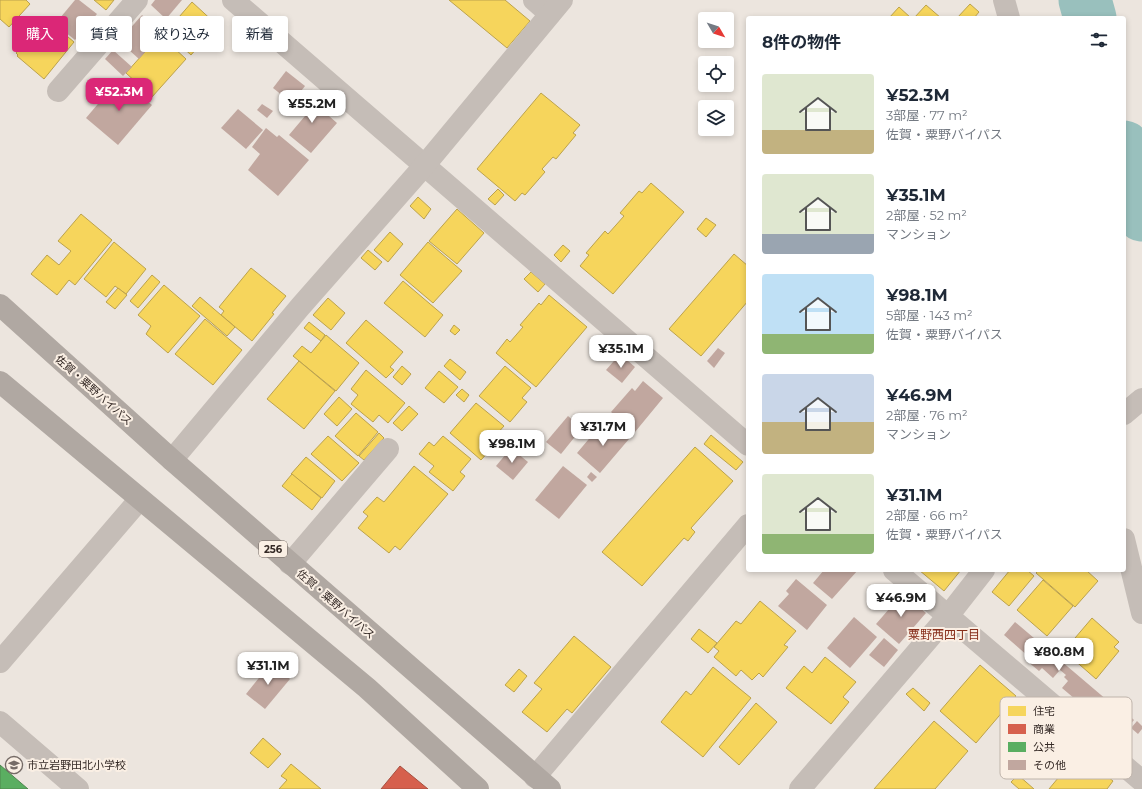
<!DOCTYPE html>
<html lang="ja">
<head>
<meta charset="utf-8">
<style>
	:root { --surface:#fff; --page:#f2f2f3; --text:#1f2937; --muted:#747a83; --accent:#db2777 }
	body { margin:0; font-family:Montserrat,"Noto Sans JP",sans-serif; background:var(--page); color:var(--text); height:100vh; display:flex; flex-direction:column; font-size:15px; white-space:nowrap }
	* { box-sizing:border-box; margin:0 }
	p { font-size:13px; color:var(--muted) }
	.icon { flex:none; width:22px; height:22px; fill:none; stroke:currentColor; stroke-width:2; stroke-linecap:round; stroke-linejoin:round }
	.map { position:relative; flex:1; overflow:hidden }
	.panel { position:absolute; left:746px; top:16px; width:380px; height:556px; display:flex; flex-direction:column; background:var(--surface); border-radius:4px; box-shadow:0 2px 6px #0003 }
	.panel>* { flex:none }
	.top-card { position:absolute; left:12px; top:16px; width:380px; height:36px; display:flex; gap:8px }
	.needle { width:26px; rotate:129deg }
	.buttons { position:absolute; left:698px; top:12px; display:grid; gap:8px }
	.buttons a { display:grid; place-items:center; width:36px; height:36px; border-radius:4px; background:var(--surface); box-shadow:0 2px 6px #0003; font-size:20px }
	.price { position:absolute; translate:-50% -34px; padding:0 9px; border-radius:8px; background:#fff; color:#222; font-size:13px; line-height:26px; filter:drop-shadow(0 1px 2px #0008) }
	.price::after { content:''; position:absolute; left:50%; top:24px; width:12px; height:9px; margin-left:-6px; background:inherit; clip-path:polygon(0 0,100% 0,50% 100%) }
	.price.selected { background:var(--accent); color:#fff }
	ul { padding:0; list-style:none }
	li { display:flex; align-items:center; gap:12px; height:100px; padding:0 16px }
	li span { display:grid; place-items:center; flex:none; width:112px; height:80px; border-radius:4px; color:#555 }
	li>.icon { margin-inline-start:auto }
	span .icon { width:48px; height:48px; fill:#fffc; stroke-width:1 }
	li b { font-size:17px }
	h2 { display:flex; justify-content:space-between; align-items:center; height:48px; padding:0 16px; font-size:17px }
	.chip { padding:0 14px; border-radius:4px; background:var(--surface); box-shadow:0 2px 6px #0003; font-size:14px; line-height:36px }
	.chip.selected { background:var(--accent); color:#fff }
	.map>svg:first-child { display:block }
	.homes { fill:#f6d55c; stroke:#bca24c }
	.shops { fill:#d6604d; stroke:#a65041 }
	.public { fill:#5aae61; stroke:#4f864f }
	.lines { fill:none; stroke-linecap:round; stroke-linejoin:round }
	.river { stroke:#99c0bd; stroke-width:53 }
	.building { fill:#c1a79f }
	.minor { stroke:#c5bdb7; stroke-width:22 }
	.trunk { stroke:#b0a8a2; stroke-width:22 }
	.labels { text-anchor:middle; stroke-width:4; stroke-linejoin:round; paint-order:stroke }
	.shield { fill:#faefe4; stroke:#70655f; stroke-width:1 }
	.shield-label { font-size:10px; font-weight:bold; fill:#352a26 }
	.street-label { font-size:11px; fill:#352a26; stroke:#faefe4 }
	.poi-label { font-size:11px; fill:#352a26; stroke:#faefe4; text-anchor:start }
	.neighbourhood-label { font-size:12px; fill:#882f1b; stroke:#faefe4 }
	.key { fill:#faefe4; stroke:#bfb4ab; stroke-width:1 }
	.key-label { font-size:11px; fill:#352a26 }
</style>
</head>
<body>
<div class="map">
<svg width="1142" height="789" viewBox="0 0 1142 789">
	<rect width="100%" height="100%" fill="#ece5de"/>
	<g class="homes">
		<polygon points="0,0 26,0 30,4 9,27 0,19"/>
		<polygon points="94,0 114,0 106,10"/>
		<polygon points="449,0 505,0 530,21 507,48"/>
		<polygon points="192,2 217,25 191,55 166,32"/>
		<polygon points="970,4 979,12 974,18 957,18"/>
		<polygon points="926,5 941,18 914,18"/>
		<polygon points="899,7 911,18 889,18"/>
		<polygon points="48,20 74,42 44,79 17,56 18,55 16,53 36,31 37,32"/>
		<polygon points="160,35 186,59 152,97 126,73"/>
		<polygon points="541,93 580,125 573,133 576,135 556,159 553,157 542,169 545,172 525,195 522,193 515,201 477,169"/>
		<polygon points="651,183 684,212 613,294 580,266 589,255 586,253 605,231 608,234 624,216 620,213 639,191 642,193"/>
		<polygon points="498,189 504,195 495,205 488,199"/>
		<polygon points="418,197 431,209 424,219 410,206"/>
		<polygon points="457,209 484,233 457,264 429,241"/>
		<polygon points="81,214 112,240 75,285 69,280 57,295 31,274 47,255 59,265 71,251 58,241"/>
		<polygon points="706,218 716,225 706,237 697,229"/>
		<polygon points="390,232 403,244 388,262 374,250"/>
		<polygon points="114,242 146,269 126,294 115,286 106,297 84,279"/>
		<polygon points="428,242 462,271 433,303 400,275"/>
		<polygon points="563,245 570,251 561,262 554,255"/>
		<polygon points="368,250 382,262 375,270 361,258"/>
		<polygon points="734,254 748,266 748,301 701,356 669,329"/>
		<polygon points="251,268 286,296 272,313 274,314 252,341 221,315 224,311 219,307"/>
		<polygon points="531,272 545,284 538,292 524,279"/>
		<polygon points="152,275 160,282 138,308 130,301"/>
		<polygon points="403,281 443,315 425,337 384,303"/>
		<polygon points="164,285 200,316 168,353 146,334 151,326 138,315"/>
		<polygon points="118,288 127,295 115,309 106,302"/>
		<polygon points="549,295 587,327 536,387 496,353 507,339 510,342 523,327 520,325 539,303 541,305"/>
		<polygon points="200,297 235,327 227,336 192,306"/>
		<polygon points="328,298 345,313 331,330 313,315"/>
		<polygon points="205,319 242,350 213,385 175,354"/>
		<polygon points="366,320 403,352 390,367 394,370 386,378 346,343"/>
		<polygon points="309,322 325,335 321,341 304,328"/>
		<polygon points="454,325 460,330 455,335 450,331"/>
		<polygon points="326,335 359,363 336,391 293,356 302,346 311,353"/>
		<polygon points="450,359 466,372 460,380 444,366"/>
		<polygon points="299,361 335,391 304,429 267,399"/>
		<polygon points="402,366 411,374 402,385 393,377"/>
		<polygon points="505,366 531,388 522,398 527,402 510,422 479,396"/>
		<polygon points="366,370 405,403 388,423 379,415 373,422 351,404 358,395 351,389"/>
		<polygon points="439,371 458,387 444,403 425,388"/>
		<polygon points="462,389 469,395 464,402 456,395"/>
		<polygon points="339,397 352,409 337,426 324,414"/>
		<polygon points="476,403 504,426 486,446 490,450 481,460 450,433"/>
		<polygon points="409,406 418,414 402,431 393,423"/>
		<polygon points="356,413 378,432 358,456 335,436"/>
		<polygon points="379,433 384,438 364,460 359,456"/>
		<polygon points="711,435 743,462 736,470 704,444"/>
		<polygon points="328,436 359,463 342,481 311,454"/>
		<polygon points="443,436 471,459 460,472 465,476 453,491 429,472 434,466 419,454 429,442 434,446"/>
		<polygon points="695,447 733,481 691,528 695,532 688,541 684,538 642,586 602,552"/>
		<polygon points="306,457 335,481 322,498 291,474"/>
		<polygon points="414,466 448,494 400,550 395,546 389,553 358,528 368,516 363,512 377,497 384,502"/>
		<polygon points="292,474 321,498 312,510 282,486"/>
		<polygon points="919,570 961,570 944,591"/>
		<polygon points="1010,570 1027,570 1034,576 1009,606 992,592"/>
		<polygon points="1039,570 1086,570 1098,581 1075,607 1036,573"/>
		<polygon points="1043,580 1073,606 1047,636 1017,610"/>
		<polygon points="760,601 796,631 784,645 788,647 763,677 759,673 752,680 741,670 736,676 714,657 719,651 714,647 736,621 741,624"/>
		<polygon points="1092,618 1119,642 1114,647 1119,651 1096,679 1064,651"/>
		<polygon points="699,629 717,643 708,653 691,639"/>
		<polygon points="574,636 611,667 572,713 567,709 547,732 522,712 542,689 534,683"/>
		<polygon points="825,657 856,682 843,697 849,702 831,724 786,688 804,666 812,673"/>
		<polygon points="980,665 1016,696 976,743 940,711"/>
		<polygon points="713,667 751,698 703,757 661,722 686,691 691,695"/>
		<polygon points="519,669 527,676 514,692 505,685"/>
		<polygon points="913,688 930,703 924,711 906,694"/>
		<polygon points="756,703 777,722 739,765 719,747"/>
		<polygon points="934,721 968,751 935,789 874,789"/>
		<polygon points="263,738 281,754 268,768 250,753"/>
		<polygon points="1077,751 1113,781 1107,789 1049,789 1068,766 1067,764"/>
		<polygon points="291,764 321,789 279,789 287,780 281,776"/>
		<polygon points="1018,775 1034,789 1019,789 1011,782"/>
	</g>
	<polygon class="shops" points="400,766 428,789 381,789"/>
	<polygon class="public" points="0,765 28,789 0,789"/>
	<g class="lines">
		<g class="river">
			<polyline points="1085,0 1090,18"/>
			<polyline points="1124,147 1142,215"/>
		</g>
	</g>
	<g class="building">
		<polygon points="75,0 79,0 97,14 75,40 55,24"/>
		<polygon points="155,0 182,0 166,19 151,5"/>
		<polygon points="142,15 162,33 139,59 119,41"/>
		<polygon points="113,50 132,67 123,76 105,59"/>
		<polygon points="286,71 305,86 292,103 273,88"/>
		<polygon points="120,78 152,105 118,145 86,118"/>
		<polygon points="308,94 331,114 329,116 337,123 311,153 289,135 305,116 295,107"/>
		<polygon points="262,104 273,111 267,118 257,110"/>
		<polygon points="238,109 263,130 246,149 221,128"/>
		<polygon points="266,128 277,137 279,135 309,160 278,196 248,170 260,154 252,147"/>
		<polygon points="718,348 725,353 714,368 707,361"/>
		<polygon points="620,354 635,367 622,383 606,370"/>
		<polygon points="643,381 663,398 635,432 611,412 632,388 635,391"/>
		<polygon points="568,416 582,428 561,454 546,442"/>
		<polygon points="609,422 629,439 600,473 577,453 599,427 603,430"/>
		<polygon points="511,448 528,462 513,480 496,466"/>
		<polygon points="563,466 587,485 559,519 535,500"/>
		<polygon points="591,472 597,477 592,482 587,477"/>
		<polygon points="824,570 858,570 832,599 813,583"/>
		<polygon points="796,579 827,605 807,630 778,606 789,594 786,591"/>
		<polygon points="903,593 926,613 899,644 876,624"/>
		<polygon points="854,617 877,637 850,668 827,648"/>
		<polygon points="1015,622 1114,706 1101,721 1062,688 1068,681 1064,677 1066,675 1060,670 1053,678 1042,668 1039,671 1027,661 1029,657 1004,635"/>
		<polygon points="884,638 898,650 884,667 869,655"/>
		<polygon points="271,663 290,679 265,709 246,694"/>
		<polygon points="1117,705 1134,720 1122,734 1105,719"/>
		<polygon points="1137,721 1142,726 1142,729 1138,734 1131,728"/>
	</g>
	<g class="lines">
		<g class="minor">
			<polyline points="233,0 748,445"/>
			<polyline points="534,0 550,14"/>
			<polyline points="1004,0 1009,18"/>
			<polyline points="58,91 137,0"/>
			<polyline points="1124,414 1142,399"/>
			<polyline points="172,460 300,307 424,166 562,0"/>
			<polyline points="1124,539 1142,613"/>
			<polyline points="290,564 388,449"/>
			<polyline points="894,570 1142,781"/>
			<polyline points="0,662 140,499"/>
			<polyline points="0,722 78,789"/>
			<polyline points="535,777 748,525"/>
			<polyline points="800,789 948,616 984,570"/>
		</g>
		<g class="trunk">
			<polyline points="0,305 172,460 550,789"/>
			<polyline points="0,382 367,688 478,789"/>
		</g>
	</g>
	<defs>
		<g id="school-ring" transform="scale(0.9)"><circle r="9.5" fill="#faefe4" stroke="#756b66" stroke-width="1.5"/><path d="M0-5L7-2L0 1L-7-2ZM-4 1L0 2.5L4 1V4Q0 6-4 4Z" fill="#756b66"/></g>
	</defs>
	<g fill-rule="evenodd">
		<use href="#school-ring" x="14" y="765"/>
	</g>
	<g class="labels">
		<rect class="shield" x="259" y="541" width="28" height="16" rx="3"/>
		<g class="shield-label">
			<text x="273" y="553">256</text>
		</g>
		<g class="street-label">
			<text transform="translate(94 390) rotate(42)" y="4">佐賀・粟野バイパス</text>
			<text transform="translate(336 604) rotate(41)" y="4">佐賀・粟野バイパス</text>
		</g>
		<g class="poi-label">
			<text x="27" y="769">市立岩野田北小学校</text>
		</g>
		<g class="neighbourhood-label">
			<text x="944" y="639">粟野西四丁目</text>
		</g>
	</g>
	<rect x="1000" y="697" width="132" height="82" rx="6" class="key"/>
	<rect x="1008" y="706" width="18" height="10" fill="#f6d55c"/>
	<rect x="1008" y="724" width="18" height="10" fill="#d6604d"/>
	<rect x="1008" y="742" width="18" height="10" fill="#5aae61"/>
	<rect x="1008" y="760" width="18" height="10" fill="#c1a79f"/>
	<g class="key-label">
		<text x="1033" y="715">住宅</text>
		<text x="1033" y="733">商業</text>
		<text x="1033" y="751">公共</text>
		<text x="1033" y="769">その他</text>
	</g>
</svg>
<div class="buttons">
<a><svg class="needle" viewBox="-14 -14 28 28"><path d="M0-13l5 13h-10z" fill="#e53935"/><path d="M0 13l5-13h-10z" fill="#747a83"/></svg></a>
<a><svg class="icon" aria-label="locate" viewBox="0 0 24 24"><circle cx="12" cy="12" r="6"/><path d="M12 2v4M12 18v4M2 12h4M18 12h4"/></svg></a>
<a><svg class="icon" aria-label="layers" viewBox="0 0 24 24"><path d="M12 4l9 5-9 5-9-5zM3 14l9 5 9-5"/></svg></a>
</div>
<b class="price selected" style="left:119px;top:112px">¥52.3M</b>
<b class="price" style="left:312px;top:124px">¥55.2M</b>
<b class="price" style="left:621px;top:369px">¥35.1M</b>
<b class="price" style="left:603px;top:447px">¥31.7M</b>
<b class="price" style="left:512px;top:464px">¥98.1M</b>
<b class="price" style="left:901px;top:618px">¥46.9M</b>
<b class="price" style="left:1059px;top:672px">¥80.8M</b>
<b class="price" style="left:268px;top:686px">¥31.1M</b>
<div class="top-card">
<a class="chip selected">購入</a>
<a class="chip">賃貸</a>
<a class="chip">絞り込み</a>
<a class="chip">新着</a>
</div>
<section class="panel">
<h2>8件の物件<svg class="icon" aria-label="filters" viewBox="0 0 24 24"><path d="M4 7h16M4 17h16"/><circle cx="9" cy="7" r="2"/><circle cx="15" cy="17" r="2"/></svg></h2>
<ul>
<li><span style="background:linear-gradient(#dfe7d0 70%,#c2b280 0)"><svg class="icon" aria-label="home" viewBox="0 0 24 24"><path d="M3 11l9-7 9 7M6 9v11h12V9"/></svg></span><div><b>¥52.3M</b><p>3部屋 · 77 m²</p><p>佐賀・粟野バイパス</p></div></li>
<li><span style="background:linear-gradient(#dfe7d0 75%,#9aa5b1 0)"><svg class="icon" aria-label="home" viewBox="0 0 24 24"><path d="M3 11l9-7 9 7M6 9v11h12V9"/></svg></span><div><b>¥35.1M</b><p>2部屋 · 52 m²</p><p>マンション</p></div></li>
<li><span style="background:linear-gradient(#bfe0f5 75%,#8fb573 0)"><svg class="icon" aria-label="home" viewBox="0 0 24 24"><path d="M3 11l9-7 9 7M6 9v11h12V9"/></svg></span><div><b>¥98.1M</b><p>5部屋 · 143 m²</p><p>佐賀・粟野バイパス</p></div></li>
<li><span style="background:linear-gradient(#c9d6e8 60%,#c2b280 0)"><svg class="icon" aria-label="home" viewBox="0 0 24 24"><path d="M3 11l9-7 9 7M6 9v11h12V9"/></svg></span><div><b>¥46.9M</b><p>2部屋 · 76 m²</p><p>マンション</p></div></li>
<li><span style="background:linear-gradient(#dfe7d0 75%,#8fb573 0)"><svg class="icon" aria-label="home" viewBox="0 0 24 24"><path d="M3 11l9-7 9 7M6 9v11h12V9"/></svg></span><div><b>¥31.1M</b><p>2部屋 · 66 m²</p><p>佐賀・粟野バイパス</p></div></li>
</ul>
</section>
</div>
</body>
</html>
